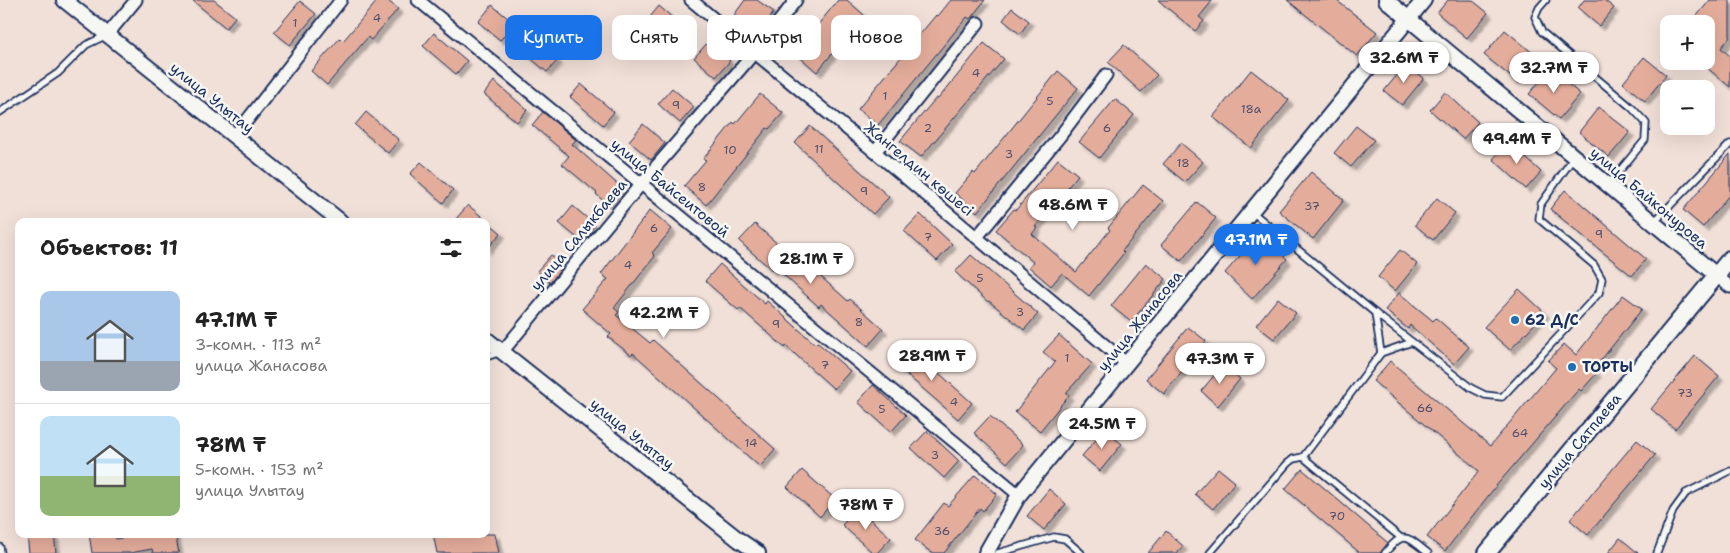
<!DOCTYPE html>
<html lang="ru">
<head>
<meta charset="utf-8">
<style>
	:root { --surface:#fff; --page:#f2f2f2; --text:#222; --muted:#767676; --line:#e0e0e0; --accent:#1a73e8 }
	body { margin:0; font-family:"Shantell Sans",sans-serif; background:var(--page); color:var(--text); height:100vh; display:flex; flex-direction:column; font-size:19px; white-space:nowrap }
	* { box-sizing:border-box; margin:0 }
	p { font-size:16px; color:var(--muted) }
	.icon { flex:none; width:28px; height:28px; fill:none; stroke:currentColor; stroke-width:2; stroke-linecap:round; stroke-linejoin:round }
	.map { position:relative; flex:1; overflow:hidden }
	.details { position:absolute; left:15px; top:218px; width:475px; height:320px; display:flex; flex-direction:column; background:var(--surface); border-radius:10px; box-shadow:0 5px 20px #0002 }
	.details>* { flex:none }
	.top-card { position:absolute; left:505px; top:15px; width:475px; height:45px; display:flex; gap:10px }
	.fabs { position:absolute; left:1660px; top:15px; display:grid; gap:10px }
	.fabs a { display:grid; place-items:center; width:55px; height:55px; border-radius:10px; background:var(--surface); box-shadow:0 5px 20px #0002; font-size:25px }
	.price { position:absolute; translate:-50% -42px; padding:0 11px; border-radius:18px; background:#fff; color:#222; font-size:16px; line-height:32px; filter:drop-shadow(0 1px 2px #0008) }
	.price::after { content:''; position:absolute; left:50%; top:30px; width:15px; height:11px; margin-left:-8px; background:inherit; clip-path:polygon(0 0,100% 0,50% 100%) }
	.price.active { background:var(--accent); color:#fff }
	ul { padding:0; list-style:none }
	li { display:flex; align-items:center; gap:15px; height:125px; padding:0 25px }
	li+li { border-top:1px solid var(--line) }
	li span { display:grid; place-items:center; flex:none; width:140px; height:100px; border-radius:10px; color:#555 }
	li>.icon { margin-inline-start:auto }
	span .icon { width:60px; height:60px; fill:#fffc; stroke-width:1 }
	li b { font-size:21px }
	h2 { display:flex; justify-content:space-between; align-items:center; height:60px; padding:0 25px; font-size:21px }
	.chip { padding:0 18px; border-radius:10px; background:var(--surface); box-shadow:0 5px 20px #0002; font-size:18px; line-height:45px }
	.chip.active { background:var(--accent); color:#fff }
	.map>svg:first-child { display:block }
	.building { fill:#e4ad9b; stroke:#1b2f5e; filter:url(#shadow) }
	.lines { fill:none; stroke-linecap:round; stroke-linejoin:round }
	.service-casing { stroke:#1b2f5e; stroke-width:9 }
	.minor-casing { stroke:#1b2f5e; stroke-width:15 }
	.tertiary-casing { stroke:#1b2f5e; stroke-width:18 }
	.secondary-casing { stroke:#1b2f5e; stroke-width:20 }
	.service { stroke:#f6f6f2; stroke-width:5.5 }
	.minor { stroke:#f6f6f2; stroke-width:11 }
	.tertiary { stroke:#f6f6f2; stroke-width:14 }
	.secondary { stroke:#f6f6f2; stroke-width:16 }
	.poi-dot { fill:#1f6fb2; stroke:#f6f6f2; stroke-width:2 }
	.labels { text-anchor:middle; stroke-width:5; stroke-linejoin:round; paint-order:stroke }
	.number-label { font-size:12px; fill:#4d4e6d }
	.street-label { font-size:15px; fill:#1b2f5e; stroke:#f6f6f2 }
	.poi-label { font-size:15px; font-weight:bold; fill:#1b2f5e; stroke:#f6f6f2; text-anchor:start }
</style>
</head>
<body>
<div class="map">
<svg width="1730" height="553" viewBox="0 0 1730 553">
	<defs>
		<filter id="shadow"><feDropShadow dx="4.5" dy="4.5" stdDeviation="1" flood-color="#0004"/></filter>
	</defs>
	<rect width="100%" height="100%" fill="#f1e0d8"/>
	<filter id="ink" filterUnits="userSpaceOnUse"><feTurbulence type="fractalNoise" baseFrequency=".02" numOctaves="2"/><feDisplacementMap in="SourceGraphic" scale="10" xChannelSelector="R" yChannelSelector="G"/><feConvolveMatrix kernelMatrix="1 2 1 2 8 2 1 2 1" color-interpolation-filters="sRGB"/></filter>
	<g filter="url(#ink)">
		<g class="building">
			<polygon points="192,0 214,0 235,17 226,28"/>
			<polygon points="378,0 387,0 398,9 371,40 368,37 327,85 311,71 340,38 343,41"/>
			<polygon points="745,0 757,0 774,12 759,33 734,15"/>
			<polygon points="838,0 847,0 864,15 817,72 795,53"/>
			<polygon points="951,0 985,0 970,19 967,17 878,125 858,109 936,15 938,16"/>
			<polygon points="1158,0 1213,0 1199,17 1204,21 1195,31"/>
			<polygon points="1287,0 1336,0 1377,32 1357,56"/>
			<polygon points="1448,0 1472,0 1488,13 1467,38 1437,13"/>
			<polygon points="1584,0 1604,0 1614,8 1599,26 1578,8"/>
			<polygon points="1710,0 1730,0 1730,37 1721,48 1730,56 1730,87 1706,67 1706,24 1690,24"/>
			<polygon points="300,1 316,14 290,45 274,32"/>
			<polygon points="492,5 558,60 547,72 504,36 500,40 478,22"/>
			<polygon points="659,6 681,25 667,41 645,23"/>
			<polygon points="1012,8 1029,21 1020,34 1003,20"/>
			<polygon points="1505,30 1535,55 1515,80 1484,55"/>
			<polygon points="434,33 467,61 456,74 423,46"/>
			<polygon points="708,42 730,61 716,77 694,58"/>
			<polygon points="984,43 1004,59 921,157 900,141 936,98 938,99"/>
			<polygon points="1124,45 1157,75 1141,92 1108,62"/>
			<polygon points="1644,57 1666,75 1645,101 1623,83"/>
			<polygon points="1406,64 1424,78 1402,105 1384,91"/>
			<polygon points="1550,69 1580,94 1559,119 1529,94"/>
			<polygon points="1251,70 1289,100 1251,148 1213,117"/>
			<polygon points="1058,71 1078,88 977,212 955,193 973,172 975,174"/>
			<polygon points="494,81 527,110 517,122 484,94"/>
			<polygon points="581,84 614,112 603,125 570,97"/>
			<polygon points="672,88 694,107 680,123 658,104"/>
			<polygon points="1445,92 1478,122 1463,139 1430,110"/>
			<polygon points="760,94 783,113 769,129 767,128 706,205 684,186 706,160 703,159 733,122 735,124"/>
			<polygon points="1115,99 1134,115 1099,158 1079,142"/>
			<polygon points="1599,107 1630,132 1609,157 1579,132"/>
			<polygon points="366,112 399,140 388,153 355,125"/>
			<polygon points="543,112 576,140 572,144 623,189 609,206 596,194 597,193 562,164 569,156 532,125"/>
			<polygon points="643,124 665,143 651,160 629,141"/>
			<polygon points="810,126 889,197 873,214 795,143"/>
			<polygon points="1356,126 1374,140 1351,167 1334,153"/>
			<polygon points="1509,142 1541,172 1526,189 1493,159"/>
			<polygon points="1181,143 1203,162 1185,182 1163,164"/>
			<polygon points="1730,154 1730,194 1703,227 1683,210"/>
			<polygon points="1058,159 1078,175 1035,227 1037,228 1032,234 1076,272 1110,230 1108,228 1143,185 1163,201 1122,251 1124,253 1089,296 1062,273 1051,286 1029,267 1033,262 996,230 1014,209 1016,210"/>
			<polygon points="421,162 453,190 443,203 410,174"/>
			<polygon points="1311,172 1344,200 1313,239 1279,211"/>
			<polygon points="1565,190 1646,259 1632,276 1550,209"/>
			<polygon points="1437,198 1455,213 1433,240 1415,225"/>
			<polygon points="1197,202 1216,218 1181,261 1161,245"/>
			<polygon points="468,205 501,233 486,250 486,221 454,221"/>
			<polygon points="573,206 595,225 581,241 559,223"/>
			<polygon points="650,210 672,229 652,253 655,256 614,308 619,312 616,315 650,343 653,340 775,449 760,467 633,353 631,355 608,337 611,334 582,309 608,279 601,274"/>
			<polygon points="920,214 952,244 937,261 904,231"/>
			<polygon points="755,224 799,263 802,260 848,301 850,299 883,329 868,346 821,304 819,307 775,267 772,270 739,241"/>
			<polygon points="1259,234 1287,259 1252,299 1225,273"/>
			<polygon points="1400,250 1417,264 1395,291 1378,277"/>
			<polygon points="551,255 564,265 550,283 537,271"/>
			<polygon points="971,255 1038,314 1024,330 989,301 988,302 955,272"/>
			<polygon points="1146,263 1166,279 1131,322 1111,306"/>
			<polygon points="720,264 765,304 767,301 815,344 817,342 850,371 834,389 786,346 785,348 740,308 738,310 705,281"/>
			<polygon points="1519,289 1545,313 1510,350 1484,327"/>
			<polygon points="1399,293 1433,321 1436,318 1469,347 1454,364 1410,325 1408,329 1385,310"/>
			<polygon points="1623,295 1642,309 1593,370 1597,373 1581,391 1579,389 1496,486 1445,551 1427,537 1479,471 1373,381 1390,361 1490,446 1556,368 1548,361 1564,344 1576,355"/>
			<polygon points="1278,298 1296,313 1274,339 1256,325"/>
			<polygon points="1188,327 1206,341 1164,394 1146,379"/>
			<polygon points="1059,335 1092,364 1066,393 1069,395 1040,431 1015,412 1055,362 1043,352"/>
			<polygon points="908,345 972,403 958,419 892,362"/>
			<polygon points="1695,356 1719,376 1675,429 1651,409"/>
			<polygon points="1223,365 1240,379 1218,406 1201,391"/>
			<polygon points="873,385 906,415 891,432 858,402"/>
			<polygon points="990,416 1023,445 1007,463 974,433"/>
			<polygon points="1104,430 1122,444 1100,471 1082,456"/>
			<polygon points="927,431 959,461 944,478 911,448"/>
			<polygon points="1637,440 1655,455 1588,535 1570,520"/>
			<polygon points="1218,468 1235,482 1213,509 1195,494"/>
			<polygon points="1302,469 1388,543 1380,553 1360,553 1285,489"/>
			<polygon points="802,470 835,499 820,517 787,487"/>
			<polygon points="975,475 997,494 983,511 980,508 944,553 932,553 915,540 944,503 948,506"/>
			<polygon points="1049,489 1066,504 1044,530 1027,516"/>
			<polygon points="858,508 891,538 877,553 873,553 842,525"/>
			<polygon points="1166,531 1183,546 1177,553 1148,553"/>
			<polygon points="27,534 54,534 56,553 29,553"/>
			<polygon points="89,534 115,534 116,539 143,534 175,534 179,553 153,553 152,549 130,553 92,553"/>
			<polygon points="433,534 495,534 499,553 437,553"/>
			<polygon points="1620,538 1638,553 1608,553"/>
		</g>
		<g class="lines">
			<g class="service-casing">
				<g id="service">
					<polyline points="1546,0 1539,8 1535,17 1542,32 1632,108 1646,123 1645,140 1608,185"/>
					<polyline points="0,112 58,73 86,45 107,35"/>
					<polyline points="1251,211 1375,313 1471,388 1485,395 1502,397 1599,293 1602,279 1594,265 1539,219 1541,204 1574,157"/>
					<polyline points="1653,223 1730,144"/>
					<polyline points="1381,353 1412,342"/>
					<polyline points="486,357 501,352"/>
					<polyline points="1303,457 1381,353 1375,313"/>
					<polyline points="0,547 1,553"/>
					<polyline points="998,553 1054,537 1065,539 1081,553"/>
					<polyline points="1210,553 1287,464 1293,459 1303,457 1401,538"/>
					<path d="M1385,553C1404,530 1406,536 1428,553"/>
					<polyline points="1657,553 1673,511 1686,493 1730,471"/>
				</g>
			</g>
			<g class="minor-casing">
				<g id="minor">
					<polyline points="418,0 1019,495"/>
					<polyline points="691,0 875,152 1126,363"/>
					<polyline points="107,35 136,0"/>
					<polyline points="234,137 341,0"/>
					<polyline points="875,152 978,23"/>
					<polyline points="977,237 1060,136 1106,75"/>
					<polyline points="1716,275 1730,287"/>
					<polyline points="502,352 641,184 755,52 796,0"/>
				</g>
			</g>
			<g class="tertiary-casing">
				<g id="tertiary">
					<polyline points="64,0 340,221"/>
					<polyline points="1386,0 1716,275"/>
					<polyline points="486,339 739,540 758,553"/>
					<polyline points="986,553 1019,495 1424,0"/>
				</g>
			</g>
			<g class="secondary-casing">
				<polyline id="secondary" points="1487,553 1730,259"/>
			</g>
			<use href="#service" class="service"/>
			<use href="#minor" class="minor"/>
			<use href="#tertiary" class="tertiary"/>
			<use href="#secondary" class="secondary"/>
		</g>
	</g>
	<g class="poi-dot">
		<circle cx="1515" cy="320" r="5"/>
		<circle cx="1572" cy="367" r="5"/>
	</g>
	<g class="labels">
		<g class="number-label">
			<text x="377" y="22">4</text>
			<text x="295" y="27">1</text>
			<text x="976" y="77">4</text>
			<text x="885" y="100">1</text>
			<text x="1050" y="105">5</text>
			<text x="676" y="109">9</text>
			<text x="1251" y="113">18а</text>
			<text x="928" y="132">2</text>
			<text x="1107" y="132">6</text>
			<text x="819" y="153">11</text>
			<text x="730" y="154">10</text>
			<text x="1009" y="158">3</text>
			<text x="1183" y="167">18</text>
			<text x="702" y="191">8</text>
			<text x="864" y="195">9</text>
			<text x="1312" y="210">37</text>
			<text x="654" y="232">6</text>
			<text x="1599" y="238">9</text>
			<text x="928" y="241">7</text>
			<text x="628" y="269">4</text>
			<text x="980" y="282">5</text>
			<text x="1020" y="316">3</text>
			<text x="859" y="326">8</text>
			<text x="776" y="328">9</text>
			<text x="1067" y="362">1</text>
			<text x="825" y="369">7</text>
			<text x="1685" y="397">73</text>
			<text x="954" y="406">4</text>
			<text x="1425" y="412">66</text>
			<text x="882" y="413">5</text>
			<text x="1520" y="437">64</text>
			<text x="751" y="447">14</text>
			<text x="935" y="459">3</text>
			<text x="1337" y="520">70</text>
			<text x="942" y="535">36</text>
		</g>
		<g class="street-label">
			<text transform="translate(212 98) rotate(39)" y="5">улица Улытау</text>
			<text transform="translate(919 169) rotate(40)" y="5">Жангелдин көшесі</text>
			<text transform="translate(670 188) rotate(39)" y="5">улица Байсеитовой</text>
			<text transform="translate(1649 198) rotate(40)" y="5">улица Байконурова</text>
			<text transform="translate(579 235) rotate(-50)" y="5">улица Салыкбаева</text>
			<text transform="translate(1140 321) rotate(-51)" y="5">улица Жанасова</text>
			<text transform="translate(632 434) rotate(39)" y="5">улица Улытау</text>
			<text transform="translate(1580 441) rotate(-50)" y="5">улица Сатпаева</text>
		</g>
		<g class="poi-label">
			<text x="1525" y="325">62 Д/С</text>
			<text x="1582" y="372">ТОРТЫ</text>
		</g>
	</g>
</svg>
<div class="fabs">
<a>+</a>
<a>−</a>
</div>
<b class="price" style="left:1404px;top:84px">32.6M ₸</b>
<b class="price" style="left:1554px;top:94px">32.7M ₸</b>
<b class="price" style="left:1517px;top:165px">49.4M ₸</b>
<b class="price" style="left:1073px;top:231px">48.6M ₸</b>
<b class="price active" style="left:1256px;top:266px">47.1M ₸</b>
<b class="price" style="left:811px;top:285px">28.1M ₸</b>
<b class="price" style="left:664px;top:339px">42.2M ₸</b>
<b class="price" style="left:932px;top:382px">28.9M ₸</b>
<b class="price" style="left:1220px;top:385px">47.3M ₸</b>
<b class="price" style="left:1102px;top:450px">24.5M ₸</b>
<b class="price" style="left:866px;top:531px">78M ₸</b>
<div class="top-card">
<a class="chip active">Купить</a>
<a class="chip">Снять</a>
<a class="chip">Фильтры</a>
<a class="chip">Новое</a>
</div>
<section class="details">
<h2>Объектов: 11<svg class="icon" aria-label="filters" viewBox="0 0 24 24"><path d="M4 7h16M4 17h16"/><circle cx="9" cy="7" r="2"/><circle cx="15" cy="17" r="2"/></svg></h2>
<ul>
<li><span style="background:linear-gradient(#a9c7e8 70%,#9aa5b1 0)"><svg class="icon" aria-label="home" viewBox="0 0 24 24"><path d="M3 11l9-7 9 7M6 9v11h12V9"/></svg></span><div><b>47.1M ₸</b><p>3-комн. · 113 m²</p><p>улица Жанасова</p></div></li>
<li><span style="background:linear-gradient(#bfe0f5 60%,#8fb573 0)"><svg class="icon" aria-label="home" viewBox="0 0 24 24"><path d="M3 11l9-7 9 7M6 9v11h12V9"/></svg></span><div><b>78M ₸</b><p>5-комн. · 153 m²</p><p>улица Улытау</p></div></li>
</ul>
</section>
</div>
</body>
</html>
